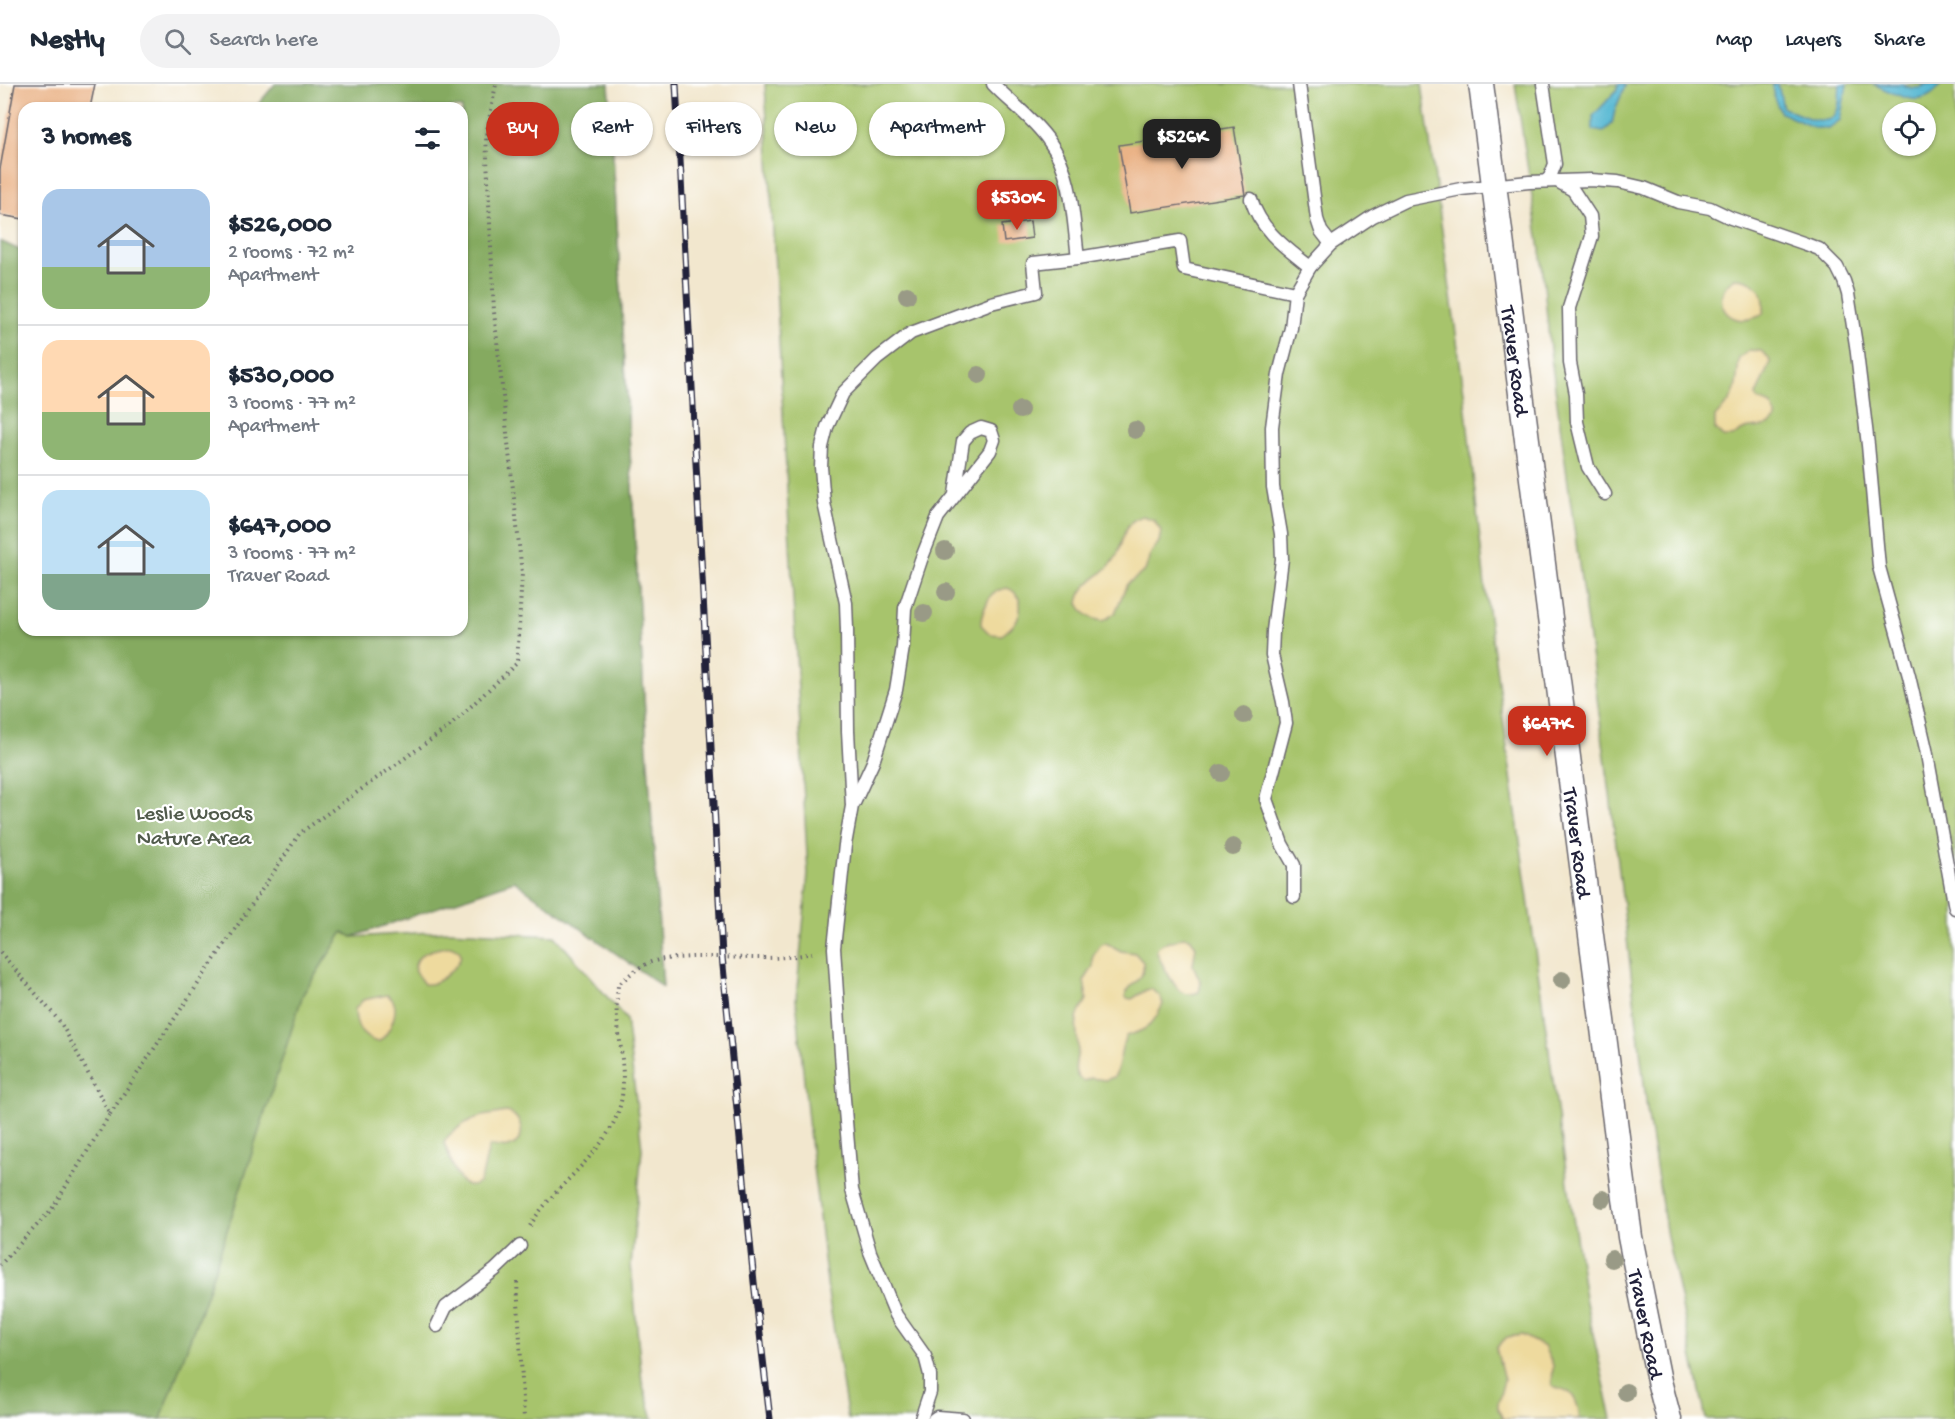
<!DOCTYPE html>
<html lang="en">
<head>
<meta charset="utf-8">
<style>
	:root { --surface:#fff; --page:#f2f2f3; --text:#1f2937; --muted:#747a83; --line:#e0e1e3; --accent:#c8321e }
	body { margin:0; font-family:"Gochi Hand",sans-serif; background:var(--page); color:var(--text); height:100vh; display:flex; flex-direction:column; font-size:22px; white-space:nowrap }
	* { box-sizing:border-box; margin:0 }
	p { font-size:20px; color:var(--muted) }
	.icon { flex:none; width:33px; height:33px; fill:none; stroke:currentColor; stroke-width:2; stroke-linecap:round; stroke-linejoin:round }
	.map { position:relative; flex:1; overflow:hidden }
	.side { position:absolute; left:18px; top:18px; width:450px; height:534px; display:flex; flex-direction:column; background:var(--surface); border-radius:18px; box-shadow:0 2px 4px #0004 }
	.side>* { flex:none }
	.guide { position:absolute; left:486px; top:18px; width:570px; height:54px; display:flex; gap:12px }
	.tools { position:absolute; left:1882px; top:18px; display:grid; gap:12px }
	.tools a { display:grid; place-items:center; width:54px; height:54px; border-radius:50%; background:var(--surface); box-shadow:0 2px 4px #0004; font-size:30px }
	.price { position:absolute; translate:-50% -51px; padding:0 14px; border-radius:12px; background:var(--accent); color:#fff; font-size:20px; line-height:39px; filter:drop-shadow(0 2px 3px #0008) }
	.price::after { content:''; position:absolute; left:50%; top:36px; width:18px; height:14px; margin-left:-9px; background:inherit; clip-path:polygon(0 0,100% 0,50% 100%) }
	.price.active { background:#222; color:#fff }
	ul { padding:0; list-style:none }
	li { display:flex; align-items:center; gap:18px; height:150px; padding:0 24px }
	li+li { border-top:2px solid var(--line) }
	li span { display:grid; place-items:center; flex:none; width:168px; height:120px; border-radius:18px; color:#555 }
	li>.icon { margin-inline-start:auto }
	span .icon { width:72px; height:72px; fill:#fffc; stroke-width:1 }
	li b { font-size:26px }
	h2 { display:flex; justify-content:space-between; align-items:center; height:72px; padding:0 24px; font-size:26px }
	.tag { padding:0 21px; border-radius:27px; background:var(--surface); box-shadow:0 2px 4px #0004; font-size:21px; line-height:54px }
	.tag.active { background:var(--accent); color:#fff }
	header { display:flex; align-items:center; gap:36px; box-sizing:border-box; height:84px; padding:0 30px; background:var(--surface); border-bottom:2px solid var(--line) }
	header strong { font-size:28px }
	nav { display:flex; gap:33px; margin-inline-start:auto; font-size:21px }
	.search { width:420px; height:54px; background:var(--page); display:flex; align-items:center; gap:15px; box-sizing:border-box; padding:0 21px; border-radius:33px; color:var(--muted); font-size:22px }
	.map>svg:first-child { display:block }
	.green { fill:#a7c46c; stroke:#647354; stroke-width:1.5; fill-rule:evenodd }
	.forest { fill:#85aa60; stroke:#54664e; stroke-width:1.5 }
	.sand { fill:#eeda9e; stroke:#887e6c; stroke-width:1.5 }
	.water { fill:#54b7d2; stroke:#3b6c86; stroke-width:1.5 }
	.building { fill:#eab387 }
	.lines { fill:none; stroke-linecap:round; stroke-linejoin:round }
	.lane-casing { stroke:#6b676e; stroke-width:15 }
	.street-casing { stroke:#6b676e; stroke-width:27 }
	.path { stroke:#6b676e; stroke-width:4; stroke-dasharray:1.5 4.5; stroke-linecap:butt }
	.lane { stroke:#fff; stroke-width:12 }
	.street { stroke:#fff; stroke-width:24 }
	.rail-casing { stroke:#22223b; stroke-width:7 }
	.rail { stroke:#fff; stroke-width:4.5; stroke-dasharray:14; stroke-linecap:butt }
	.tree { fill:#999a86 }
	.labels { text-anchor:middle; stroke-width:4.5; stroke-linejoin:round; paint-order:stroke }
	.street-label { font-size:22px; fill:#22223b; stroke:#fff }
	.park-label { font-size:22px; fill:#515b4c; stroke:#fff }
</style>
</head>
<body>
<header>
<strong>Nestly</strong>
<div class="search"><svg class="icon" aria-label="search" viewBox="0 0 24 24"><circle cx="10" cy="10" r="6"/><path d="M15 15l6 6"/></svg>Search here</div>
<nav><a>Map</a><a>Layers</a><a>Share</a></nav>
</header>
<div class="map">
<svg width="1955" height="1335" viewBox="0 0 1955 1335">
	<rect width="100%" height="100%" fill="#fff"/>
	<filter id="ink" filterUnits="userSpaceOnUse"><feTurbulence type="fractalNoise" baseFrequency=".0167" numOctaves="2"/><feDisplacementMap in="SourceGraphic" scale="12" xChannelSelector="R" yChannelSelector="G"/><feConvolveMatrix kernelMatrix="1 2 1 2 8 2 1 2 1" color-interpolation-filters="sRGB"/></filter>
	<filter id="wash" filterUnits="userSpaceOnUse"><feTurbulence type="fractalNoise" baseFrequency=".008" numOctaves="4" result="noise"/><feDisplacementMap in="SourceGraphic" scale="24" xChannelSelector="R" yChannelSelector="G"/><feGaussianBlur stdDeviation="1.35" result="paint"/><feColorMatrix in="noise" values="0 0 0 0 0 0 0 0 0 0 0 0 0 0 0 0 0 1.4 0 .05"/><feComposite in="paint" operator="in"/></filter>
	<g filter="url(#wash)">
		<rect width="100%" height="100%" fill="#f2e7ce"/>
		<g class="green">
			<polygon points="609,0 646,648 353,853 448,847 555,852 626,935 642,1065 631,1181 642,1298 653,1335 0,1335 0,382 24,546 462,546"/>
			<polygon points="765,0 1422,0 1464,308 1486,511 1557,1025 1585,1214 1612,1335 848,1335 829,1216 811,1066 796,915 808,790"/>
			<path d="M1515,0H1955V1335H1706L1667,1153L1647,1025L1610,710L1550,266L1542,179ZM1893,28H1926V62H1893Z"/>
		</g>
		<polygon class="forest" points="275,0 609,0 646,648 663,903 514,797 352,853 343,848 303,910 207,1209 161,1335 0,1335 0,157 24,168 24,546 462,546 462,24 255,24"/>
		<g class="sand">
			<path d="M1735,194C1753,194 1765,205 1764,223C1764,229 1763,231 1757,233C1723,246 1709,209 1735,194Z"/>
			<path d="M1750,266L1761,267L1769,274L1770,279L1756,311L1757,315L1771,321L1776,331V335C1761,351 1750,336 1733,353H1723L1715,345V333C1719,328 1725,323 1729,318C1738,305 1737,289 1739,274Z"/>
			<path d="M1143,432L1154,436L1161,447L1159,458L1151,469L1145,487L1127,500L1115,529L1103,537C1090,535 1083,530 1078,519C1082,495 1105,493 1116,473C1124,457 1122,437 1143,432Z"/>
			<path d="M1007,504C1014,506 1018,511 1020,518C1022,534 1014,542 1002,551L990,550L981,541C980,533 987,517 992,510C996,506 1002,505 1007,504Z"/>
			<path d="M1183,853L1190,854L1196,862L1193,881L1201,899L1199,908C1192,911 1186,911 1180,907C1175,903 1155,870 1157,865C1160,857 1176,858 1183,853Z"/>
			<path d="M1106,859L1121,867L1135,869L1143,878C1146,899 1129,897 1125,912L1127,914L1132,915L1146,906L1151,905L1160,912L1163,920C1153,941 1148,946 1126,952C1119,965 1122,980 1114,993L1105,996L1091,994L1084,997C1069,990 1078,976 1078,964C1078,952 1074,943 1078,931C1080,925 1085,921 1087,915L1084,897L1093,883V872L1101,860Z"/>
			<path d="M451,862L459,866L461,871C459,883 436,903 424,900L415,888C413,867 435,865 451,862Z"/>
			<path d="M387,911C404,920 390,951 378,958C361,954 355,942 355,925L363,916Z"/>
			<path d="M506,1028C521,1030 528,1053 513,1061C505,1066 499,1062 490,1062C484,1074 486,1087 479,1099C458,1113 451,1073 444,1059C447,1051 451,1050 457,1045C474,1031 485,1032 506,1028Z"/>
			<path d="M1522,1251L1544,1263L1553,1281L1552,1302C1557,1305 1562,1304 1567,1307C1576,1312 1579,1325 1580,1335H1503L1498,1325V1319L1504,1296L1496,1264L1507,1253Z"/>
		</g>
		<g class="water">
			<polygon points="1619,0 1626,0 1615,26 1612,40 1603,48 1593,46 1593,32 1616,7"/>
			<path d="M1772,0H1778L1783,24C1796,28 1831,50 1838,24C1840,17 1839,8 1840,0H1847L1840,36L1829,44H1815L1781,29L1774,14Z"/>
			<path d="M1873,0H1902L1911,4H1919L1927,0H1941C1921,29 1897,10 1873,0Z"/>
		</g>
		<g id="blocks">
			<g class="building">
				<polygon points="15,0 95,0 90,24 24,24 24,135 0,131 0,85"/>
				<polygon points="1234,43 1245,111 1130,129 1119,61"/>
				<polygon points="1030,137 1032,154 1004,158 1002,141"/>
			</g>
		</g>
	</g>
	<g filter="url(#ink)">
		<use href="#blocks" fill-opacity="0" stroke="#6b676e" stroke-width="1.5"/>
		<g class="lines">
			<g class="lane-casing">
				<g id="lane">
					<path d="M993,0C1011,19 1034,35 1049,57C1073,89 1073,135 1078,174L1180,157L1184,185L1295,209"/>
					<polyline points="1299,0 1317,135 1321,147 1331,160"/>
					<polyline points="1543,0 1555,80 1550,93 1546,97"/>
					<polyline points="1557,97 1573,106 1590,132 1592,152 1569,224 1570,279 1576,310 1577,338 1588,383 1605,410"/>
					<path d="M1251,115C1261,147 1285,163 1310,183"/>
					<polyline points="854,719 873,678 896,606 903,563 905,524 921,476 938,433 990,367 994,356 991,347 981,344 970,349 963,357 955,410"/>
					<polyline points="1294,813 1294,781 1282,760 1266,715 1286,639 1283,618 1272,571 1273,547 1282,475 1281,450 1273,403 1272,343 1279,290 1291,244 1295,209 1310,183 1331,160 1373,132 1406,116 1461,105 1529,98 1591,96 1618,98 1644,104 1678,118 1710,124 1731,134 1806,160 1819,165 1837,183 1844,197 1848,210 1856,261 1868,361 1879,483 1909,592 1926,665 1955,824"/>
					<polyline points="437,1242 446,1223 495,1186 520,1162"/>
					<polyline points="921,1335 930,1308 930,1291 925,1272 896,1231 870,1168 852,1106 844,1015 834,864 845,761 852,722 848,647 847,546 846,519 824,419 821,383 822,363 827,343 843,309 877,275 911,249 991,219 1036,208 1033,179 1078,174"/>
					<polyline points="934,1335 937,1333 963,1335"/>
				</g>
			</g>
			<g class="street-casing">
				<g id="street">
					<path id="s1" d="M1481,0L1630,1153L1659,1297L1669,1335"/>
				</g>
			</g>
			<g class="path">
				<polyline points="0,868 61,939 110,1030 52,1125 0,1181"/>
				<polyline points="110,1030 300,749 450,642 517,579 522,489 494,228 486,52 496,0"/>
				<path d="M530,1142C555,1098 615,1065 622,1012C625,985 620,960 617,934C616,924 617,912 618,902C627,892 638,883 651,878C664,874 679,874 693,873C732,872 774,878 812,869"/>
				<polyline points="517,1198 524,1335"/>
			</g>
			<use href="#lane" class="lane"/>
			<use href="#street" class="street"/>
			<g class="rail-casing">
				<polyline id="rail" points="676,0 722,872 754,1198 770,1335"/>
			</g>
			<use href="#rail" class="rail"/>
		</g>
		<g class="tree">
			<circle cx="907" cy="211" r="9"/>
			<circle cx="979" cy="291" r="9"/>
			<circle cx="1020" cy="326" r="9"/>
			<circle cx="1135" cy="346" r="9"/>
			<circle cx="945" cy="467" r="9"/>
			<circle cx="946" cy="508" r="9"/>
			<circle cx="924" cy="529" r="9"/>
			<circle cx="1244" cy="631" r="9"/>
			<circle cx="1221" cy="689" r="9"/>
			<circle cx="1233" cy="763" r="9"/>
			<circle cx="1562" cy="896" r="9"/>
			<circle cx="1603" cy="1115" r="9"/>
			<circle cx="1612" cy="1175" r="9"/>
			<circle cx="1626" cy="1308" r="9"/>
		</g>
	</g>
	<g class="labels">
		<g class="street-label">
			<text dy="8" stroke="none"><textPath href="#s1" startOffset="279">Traver Road</textPath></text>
			<text dy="8" stroke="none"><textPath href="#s1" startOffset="765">Traver Road</textPath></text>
			<text dy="8" stroke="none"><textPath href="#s1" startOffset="1251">Traver Road</textPath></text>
		</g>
		<g class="park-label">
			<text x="194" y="735">Leslie Woods<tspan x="194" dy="25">Nature Area</tspan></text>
		</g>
	</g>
</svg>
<div class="tools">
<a><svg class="icon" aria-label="locate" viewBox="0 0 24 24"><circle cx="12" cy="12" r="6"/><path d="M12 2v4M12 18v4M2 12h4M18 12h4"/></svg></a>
</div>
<b class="price active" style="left:1182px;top:86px">$526K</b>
<b class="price" style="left:1017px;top:147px">$530K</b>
<b class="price" style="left:1547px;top:673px">$647K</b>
<div class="guide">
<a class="tag active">Buy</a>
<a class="tag">Rent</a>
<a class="tag">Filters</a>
<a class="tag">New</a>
<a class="tag">Apartment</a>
</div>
<section class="side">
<h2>3 homes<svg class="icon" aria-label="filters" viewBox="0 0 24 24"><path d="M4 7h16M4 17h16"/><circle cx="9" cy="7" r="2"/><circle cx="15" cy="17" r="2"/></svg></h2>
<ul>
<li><span style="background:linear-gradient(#a9c7e8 65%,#8fb573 0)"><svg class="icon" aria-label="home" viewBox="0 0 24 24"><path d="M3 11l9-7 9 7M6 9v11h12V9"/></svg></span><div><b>$526,000</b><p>2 rooms · 72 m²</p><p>Apartment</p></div></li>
<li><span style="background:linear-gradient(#ffd9b3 60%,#8fb573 0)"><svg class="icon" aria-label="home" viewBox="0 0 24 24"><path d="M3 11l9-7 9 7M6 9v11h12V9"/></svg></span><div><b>$530,000</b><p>3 rooms · 77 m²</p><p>Apartment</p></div></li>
<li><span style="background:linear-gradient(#bfe0f5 70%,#7fa58c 0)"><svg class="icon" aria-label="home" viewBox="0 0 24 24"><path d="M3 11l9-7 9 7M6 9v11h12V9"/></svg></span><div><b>$647,000</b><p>3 rooms · 77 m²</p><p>Traver Road</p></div></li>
</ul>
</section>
</div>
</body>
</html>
